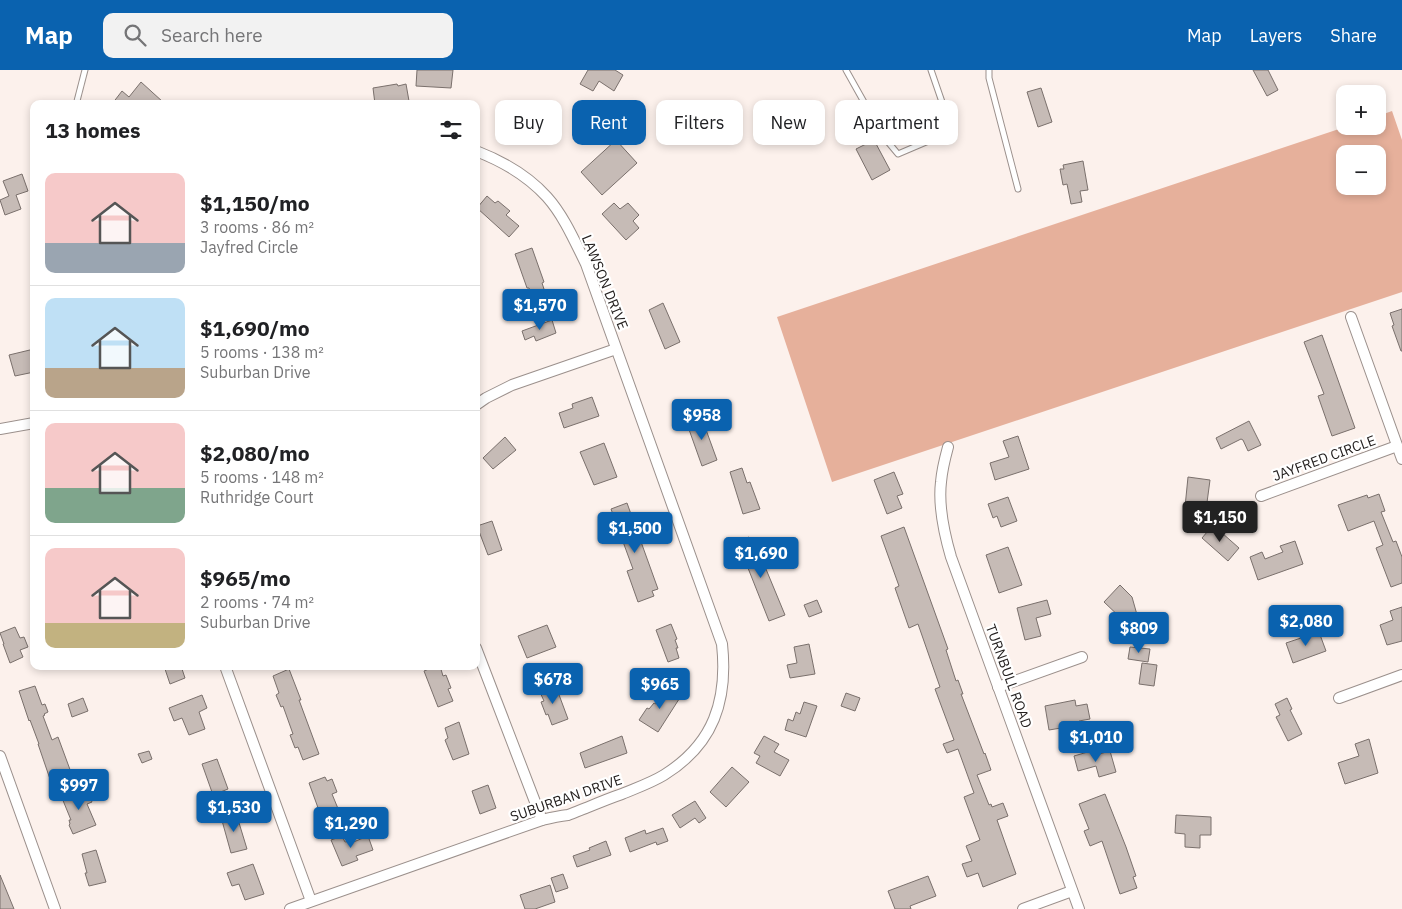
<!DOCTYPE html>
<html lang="en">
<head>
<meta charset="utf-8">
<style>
	:root { --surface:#fff; --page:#f2f2f2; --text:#202124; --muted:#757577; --line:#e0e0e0; --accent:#0a62af }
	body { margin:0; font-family:"IBM Plex Sans",sans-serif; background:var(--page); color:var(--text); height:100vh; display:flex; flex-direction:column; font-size:19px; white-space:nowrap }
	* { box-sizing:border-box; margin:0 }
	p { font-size:16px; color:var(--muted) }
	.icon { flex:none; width:28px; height:28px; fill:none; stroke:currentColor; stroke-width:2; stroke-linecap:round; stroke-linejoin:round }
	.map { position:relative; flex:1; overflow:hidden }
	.panel { position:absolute; left:30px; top:30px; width:450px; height:570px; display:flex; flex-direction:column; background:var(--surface); border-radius:10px; box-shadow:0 2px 8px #0003 }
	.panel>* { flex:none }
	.banner { position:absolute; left:495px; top:30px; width:475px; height:45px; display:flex; gap:10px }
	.tools { position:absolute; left:1336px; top:15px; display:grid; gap:10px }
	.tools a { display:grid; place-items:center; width:50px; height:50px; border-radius:10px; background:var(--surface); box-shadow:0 2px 8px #0003; font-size:25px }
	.price { position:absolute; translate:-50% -42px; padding:0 11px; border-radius:5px; background:var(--accent); color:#fff; font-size:16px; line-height:32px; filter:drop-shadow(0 1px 2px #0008) }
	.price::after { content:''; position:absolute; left:50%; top:30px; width:15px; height:11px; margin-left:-8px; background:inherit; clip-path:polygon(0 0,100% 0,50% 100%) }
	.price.selected { background:#222; color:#fff }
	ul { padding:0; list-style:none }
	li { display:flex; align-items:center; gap:15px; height:125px; padding:0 15px }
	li+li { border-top:1px solid var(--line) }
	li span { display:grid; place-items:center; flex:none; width:140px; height:100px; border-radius:10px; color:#555 }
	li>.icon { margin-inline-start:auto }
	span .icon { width:60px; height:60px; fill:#fffc; stroke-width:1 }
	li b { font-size:21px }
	h2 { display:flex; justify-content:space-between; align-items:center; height:60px; padding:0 15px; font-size:21px }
	.tag { padding:0 18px; border-radius:10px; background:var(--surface); box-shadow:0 2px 8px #0003; font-size:18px; line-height:45px }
	.tag.selected { background:var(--accent); color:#fff }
	header { display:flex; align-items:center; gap:30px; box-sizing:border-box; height:70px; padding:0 25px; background:var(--accent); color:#fff }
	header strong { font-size:24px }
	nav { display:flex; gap:28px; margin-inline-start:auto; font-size:18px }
	.search { width:350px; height:45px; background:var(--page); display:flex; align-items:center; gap:12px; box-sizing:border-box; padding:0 18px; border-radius:10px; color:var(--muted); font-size:19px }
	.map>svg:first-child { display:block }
	.forest { fill:#e6b09b; fill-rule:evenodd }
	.building { fill:#c6bbb6; stroke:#7a706c }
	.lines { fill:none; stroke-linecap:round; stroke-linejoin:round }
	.lane-casing { stroke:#9b908c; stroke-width:7 }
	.street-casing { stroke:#9b908c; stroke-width:12 }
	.lane { stroke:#fff; stroke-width:5 }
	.street { stroke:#fff; stroke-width:10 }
	.labels { text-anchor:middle; stroke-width:4.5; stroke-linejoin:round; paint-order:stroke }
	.street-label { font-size:14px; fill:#252120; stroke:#fff }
</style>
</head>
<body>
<header>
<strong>Map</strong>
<div class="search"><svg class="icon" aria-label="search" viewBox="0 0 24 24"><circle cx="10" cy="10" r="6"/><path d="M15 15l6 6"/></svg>Search here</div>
<nav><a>Map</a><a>Layers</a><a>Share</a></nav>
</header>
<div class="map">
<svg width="1402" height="839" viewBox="0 0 1402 839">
	<rect width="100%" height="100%" fill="#fcf1ec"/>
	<path class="forest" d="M1392,41L1402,70V222L832,412L777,247L1348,56H1378V46ZM1345,84H1378V116H1345Z"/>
	<g class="building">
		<polygon points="417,0 453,0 451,18 416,16"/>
		<polygon points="588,0 615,0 623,5 614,21 599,11 593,21 580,14"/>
		<polygon points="1253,0 1268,0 1278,20 1267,26"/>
		<polygon points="141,12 163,32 153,34 112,34 122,21 129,27"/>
		<polygon points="397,14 398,16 406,14 409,31 394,34 375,34 373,18"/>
		<polygon points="1041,18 1052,52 1038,57 1027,22"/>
		<polygon points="616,70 637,93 602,125 581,102"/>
		<polygon points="874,70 890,100 872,110 856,79"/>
		<polygon points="1083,91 1088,120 1080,121 1082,132 1071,134 1067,114 1063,115 1060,99 1064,99 1063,95"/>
		<polygon points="22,104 28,121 16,125 21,139 5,145 0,130 9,126 3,111"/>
		<polygon points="487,126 495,133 498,131 510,141 506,145 519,156 509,167 477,138"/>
		<polygon points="614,133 620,139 628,133 639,145 633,151 639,158 626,170 602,144"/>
		<polygon points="532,178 544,212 542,213 544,219 531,223 529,218 527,218 515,184"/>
		<polygon points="663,233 680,272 665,279 649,240"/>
		<polygon points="1402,239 1402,281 1401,281 1392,256 1394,255 1390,243"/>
		<polygon points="552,250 556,263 536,271 534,266 525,270 522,261"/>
		<polygon points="1322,265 1355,358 1332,366 1318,326 1324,324 1304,272"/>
		<polygon points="34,279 34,302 15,306 9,285"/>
		<polygon points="592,327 599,346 564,358 559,343 573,338 572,334"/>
		<polygon points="701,346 717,390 702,396 686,351"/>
		<polygon points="1249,351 1261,375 1248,381 1243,370 1241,369 1221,379 1216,368"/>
		<polygon points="1018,366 1029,399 995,410 990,393 1009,387 1003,371"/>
		<polygon points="505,367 516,380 493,399 483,388"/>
		<polygon points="604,373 617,407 594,415 580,382"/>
		<polygon points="742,398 747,413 750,412 760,439 743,444 730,402"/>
		<polygon points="894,402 903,424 897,426 902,438 887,444 874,410"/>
		<polygon points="1188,407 1210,410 1206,440 1185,437"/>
		<polygon points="1379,424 1385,441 1381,442 1393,472 1396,471 1402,487 1402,513 1391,517 1376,478 1383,475 1374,451 1348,461 1338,435 1367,425 1368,428"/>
		<polygon points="1008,427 1017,451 1001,457 997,446 993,448 988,434"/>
		<polygon points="627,433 658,519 652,521 654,526 638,532 627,501 633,499 611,439"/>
		<polygon points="492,451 502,480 488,485 477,456"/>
		<polygon points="1213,455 1239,478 1228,491 1202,468"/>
		<polygon points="904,457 948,579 946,580 956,611 958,610 963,624 961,624 984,684 985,683 991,700 977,705 989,735 991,734 992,737 1003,733 1008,746 997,750 1016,804 983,817 978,803 967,807 962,794 972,791 966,776 980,770 964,727 974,723 958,679 947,683 943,674 954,670 935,619 940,617 918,554 909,558 895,518 899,516 881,466"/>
		<polygon points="749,467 753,477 756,475 785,545 769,551 746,493 744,494 735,473"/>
		<polygon points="1295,471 1303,494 1258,510 1250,487 1262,482 1265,489 1283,482 1280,476"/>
		<polygon points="1008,477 1022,515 999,523 986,485"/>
		<polygon points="1120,515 1132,527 1141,559 1127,563 1123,550 1104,532"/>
		<polygon points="817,530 822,542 809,547 804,535"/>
		<polygon points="1047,530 1051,544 1036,548 1041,566 1025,570 1017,538"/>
		<polygon points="1402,537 1402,571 1387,575 1380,555 1393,550 1390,541"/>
		<polygon points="671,554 677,569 675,570 678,578 676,578 679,588 668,592 656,560"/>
		<polygon points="547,555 556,577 527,588 518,566"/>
		<polygon points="15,557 20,568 24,567 28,577 20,580 23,587 10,593 3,574 4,574 0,563"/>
		<polygon points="1319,562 1326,581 1293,593 1286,573"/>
		<polygon points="809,574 815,604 790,608 787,595 797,593 794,577"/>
		<polygon points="1130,577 1150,579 1148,592 1128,589"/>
		<polygon points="1142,593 1157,595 1154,616 1139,614"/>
		<polygon points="164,596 181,596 185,608 170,614"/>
		<polygon points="436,596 440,596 443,606 446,605 451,618 448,619 453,631 438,637 424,601"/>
		<polygon points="289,599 301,630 299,630 319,684 303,690 298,677 295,678 290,665 293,664 283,636 281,637 276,625 279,623 273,606"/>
		<polygon points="555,614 568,649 552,655 548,644 546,645 541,632 544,631 539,620"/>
		<polygon points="35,616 42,635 45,634 48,642 44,644 45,645 43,646 52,670 58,667 72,705 51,712 38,674 39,674 30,650 29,651 19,621"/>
		<polygon points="667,617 681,626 658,662 639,650 647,638 649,639 654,633 656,634"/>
		<polygon points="846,623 860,628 855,641 841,636"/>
		<polygon points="202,625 207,638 199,642 205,659 189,665 182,648 174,651 169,638"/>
		<polygon points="83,628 88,641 72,647 68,634"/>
		<polygon points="1287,628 1292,639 1290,640 1302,664 1288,671 1276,647 1280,645 1275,634"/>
		<polygon points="1075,630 1076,636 1087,634 1090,649 1079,651 1079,655 1049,660 1045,636"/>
		<polygon points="804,632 817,636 806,667 785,660 788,649 793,651 796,642 800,644"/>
		<polygon points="459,652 469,684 453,690 445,670 448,668 445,658"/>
		<polygon points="622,666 627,683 585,698 580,683"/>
		<polygon points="764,666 779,674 774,682 789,690 780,706 756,693 760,686 754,683"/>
		<polygon points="1369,669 1378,703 1345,714 1338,693 1359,686 1355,674"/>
		<polygon points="149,681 152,689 142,693 138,684"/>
		<polygon points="1091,681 1092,686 1110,681 1116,702 1099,707 1096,696 1078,701 1074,686"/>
		<polygon points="217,689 228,719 213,725 202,694"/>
		<polygon points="732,697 749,712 726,737 710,722"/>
		<polygon points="325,707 327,711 332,709 337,722 332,724 339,741 330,744 329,743 321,746 309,713"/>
		<polygon points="488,715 496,738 480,744 472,721"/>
		<polygon points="86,718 92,732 87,734 96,755 73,764 69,755 70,754 69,750 71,750 62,728"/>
		<polygon points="1105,724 1126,777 1136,806 1133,807 1137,818 1120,824 1102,771 1090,776 1084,761 1089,759 1079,734"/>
		<polygon points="695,731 706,748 699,753 695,748 680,758 672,745"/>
		<polygon points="236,743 247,779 231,783 221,747"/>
		<polygon points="1176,745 1211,747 1211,765 1200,765 1200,778 1185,777 1185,764 1175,763"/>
		<polygon points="663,758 668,771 657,775 656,772 630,782 625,768 645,760 646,764"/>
		<polygon points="342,766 345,772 350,771 351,773 368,766 373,780 356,786 358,790 342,796 331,770"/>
		<polygon points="606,771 611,785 577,797 573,786 590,780 589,778"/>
		<polygon points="96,780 106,812 89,816 85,803 87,803 82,784"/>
		<polygon points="253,794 264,824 245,830 239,814 232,816 227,803"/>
		<polygon points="563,804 568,818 556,822 551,808"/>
		<polygon points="0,805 14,839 0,839"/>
		<polygon points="928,806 936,826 910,836 911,839 895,839 888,821"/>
		<polygon points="550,815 555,832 535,839 525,839 520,825"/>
	</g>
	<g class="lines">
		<g class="lane-casing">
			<g id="lane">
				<polyline points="846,0 883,66 898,84 952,61 931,0"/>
				<polyline points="989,0 989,8 1018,119"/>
				<polyline points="77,31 85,0"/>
			</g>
		</g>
		<g class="street-casing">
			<g id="street">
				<polyline points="1351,247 1402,389"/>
				<polyline points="476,335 486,328 512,315 616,279"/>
				<polyline points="0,359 34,353"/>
				<path d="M948,377C945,388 942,400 941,412C938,437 944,463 951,487L1079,839"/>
				<polyline points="1261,426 1397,376"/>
				<polyline points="476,578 542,750"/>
				<polyline points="225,596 311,831"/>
				<polyline points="998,617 1082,587"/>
				<polyline points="1339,628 1402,605"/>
				<polyline points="0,686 55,839"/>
				<path d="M290,839L542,750C550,748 559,746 568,745C574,743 580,740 586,738C598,733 610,728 622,724C636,718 651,713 664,705C714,674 728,630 722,574L586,194C575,172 564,146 547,127C528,106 502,91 476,81"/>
				<polyline points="1023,839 1072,821"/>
			</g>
		</g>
		<use href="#lane" class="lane"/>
		<use href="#street" class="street"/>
	</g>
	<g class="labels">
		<g class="street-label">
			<text transform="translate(605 212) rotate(68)" y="5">LAWSON DRIVE</text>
			<text transform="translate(1324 388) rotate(-20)" y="5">JAYFRED CIRCLE</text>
			<text transform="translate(1009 606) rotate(70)" y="5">TURNBULL ROAD</text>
			<text transform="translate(566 728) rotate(-19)" y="5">SUBURBAN DRIVE</text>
		</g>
	</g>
</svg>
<div class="tools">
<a>+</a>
<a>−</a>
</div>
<b class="price" style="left:540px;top:261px">$1,570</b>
<b class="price" style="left:702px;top:371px">$958</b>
<b class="price selected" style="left:1220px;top:473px">$1,150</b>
<b class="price" style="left:635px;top:484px">$1,500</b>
<b class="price" style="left:761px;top:509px">$1,690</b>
<b class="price" style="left:1306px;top:577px">$2,080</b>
<b class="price" style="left:1139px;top:584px">$809</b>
<b class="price" style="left:553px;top:635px">$678</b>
<b class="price" style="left:660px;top:640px">$965</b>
<b class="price" style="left:1096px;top:693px">$1,010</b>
<b class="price" style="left:79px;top:741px">$997</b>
<b class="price" style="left:234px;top:763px">$1,530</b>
<b class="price" style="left:351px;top:779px">$1,290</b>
<div class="banner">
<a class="tag">Buy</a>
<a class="tag selected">Rent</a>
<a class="tag">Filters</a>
<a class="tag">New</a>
<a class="tag">Apartment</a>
</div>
<section class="panel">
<h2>13 homes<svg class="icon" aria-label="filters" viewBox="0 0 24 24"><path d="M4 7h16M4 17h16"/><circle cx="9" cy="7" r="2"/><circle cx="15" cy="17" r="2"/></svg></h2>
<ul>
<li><span style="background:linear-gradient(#f6c9c9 70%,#9aa5b1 0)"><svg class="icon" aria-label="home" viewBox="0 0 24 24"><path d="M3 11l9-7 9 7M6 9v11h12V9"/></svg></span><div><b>$1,150/mo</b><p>3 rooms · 86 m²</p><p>Jayfred Circle</p></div></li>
<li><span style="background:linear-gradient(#bfe0f5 70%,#b9a48a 0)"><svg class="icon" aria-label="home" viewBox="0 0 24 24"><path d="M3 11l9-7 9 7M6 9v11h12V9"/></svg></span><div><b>$1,690/mo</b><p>5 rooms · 138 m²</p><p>Suburban Drive</p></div></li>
<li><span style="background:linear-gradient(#f6c9c9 65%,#7fa58c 0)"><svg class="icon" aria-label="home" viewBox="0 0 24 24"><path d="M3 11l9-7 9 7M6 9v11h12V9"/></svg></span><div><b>$2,080/mo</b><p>5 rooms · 148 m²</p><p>Ruthridge Court</p></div></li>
<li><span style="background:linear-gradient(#f6c9c9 75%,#c2b280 0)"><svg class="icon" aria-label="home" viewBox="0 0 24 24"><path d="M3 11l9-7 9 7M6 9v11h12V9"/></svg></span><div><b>$965/mo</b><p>2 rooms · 74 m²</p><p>Suburban Drive</p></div></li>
</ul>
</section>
</div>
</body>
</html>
